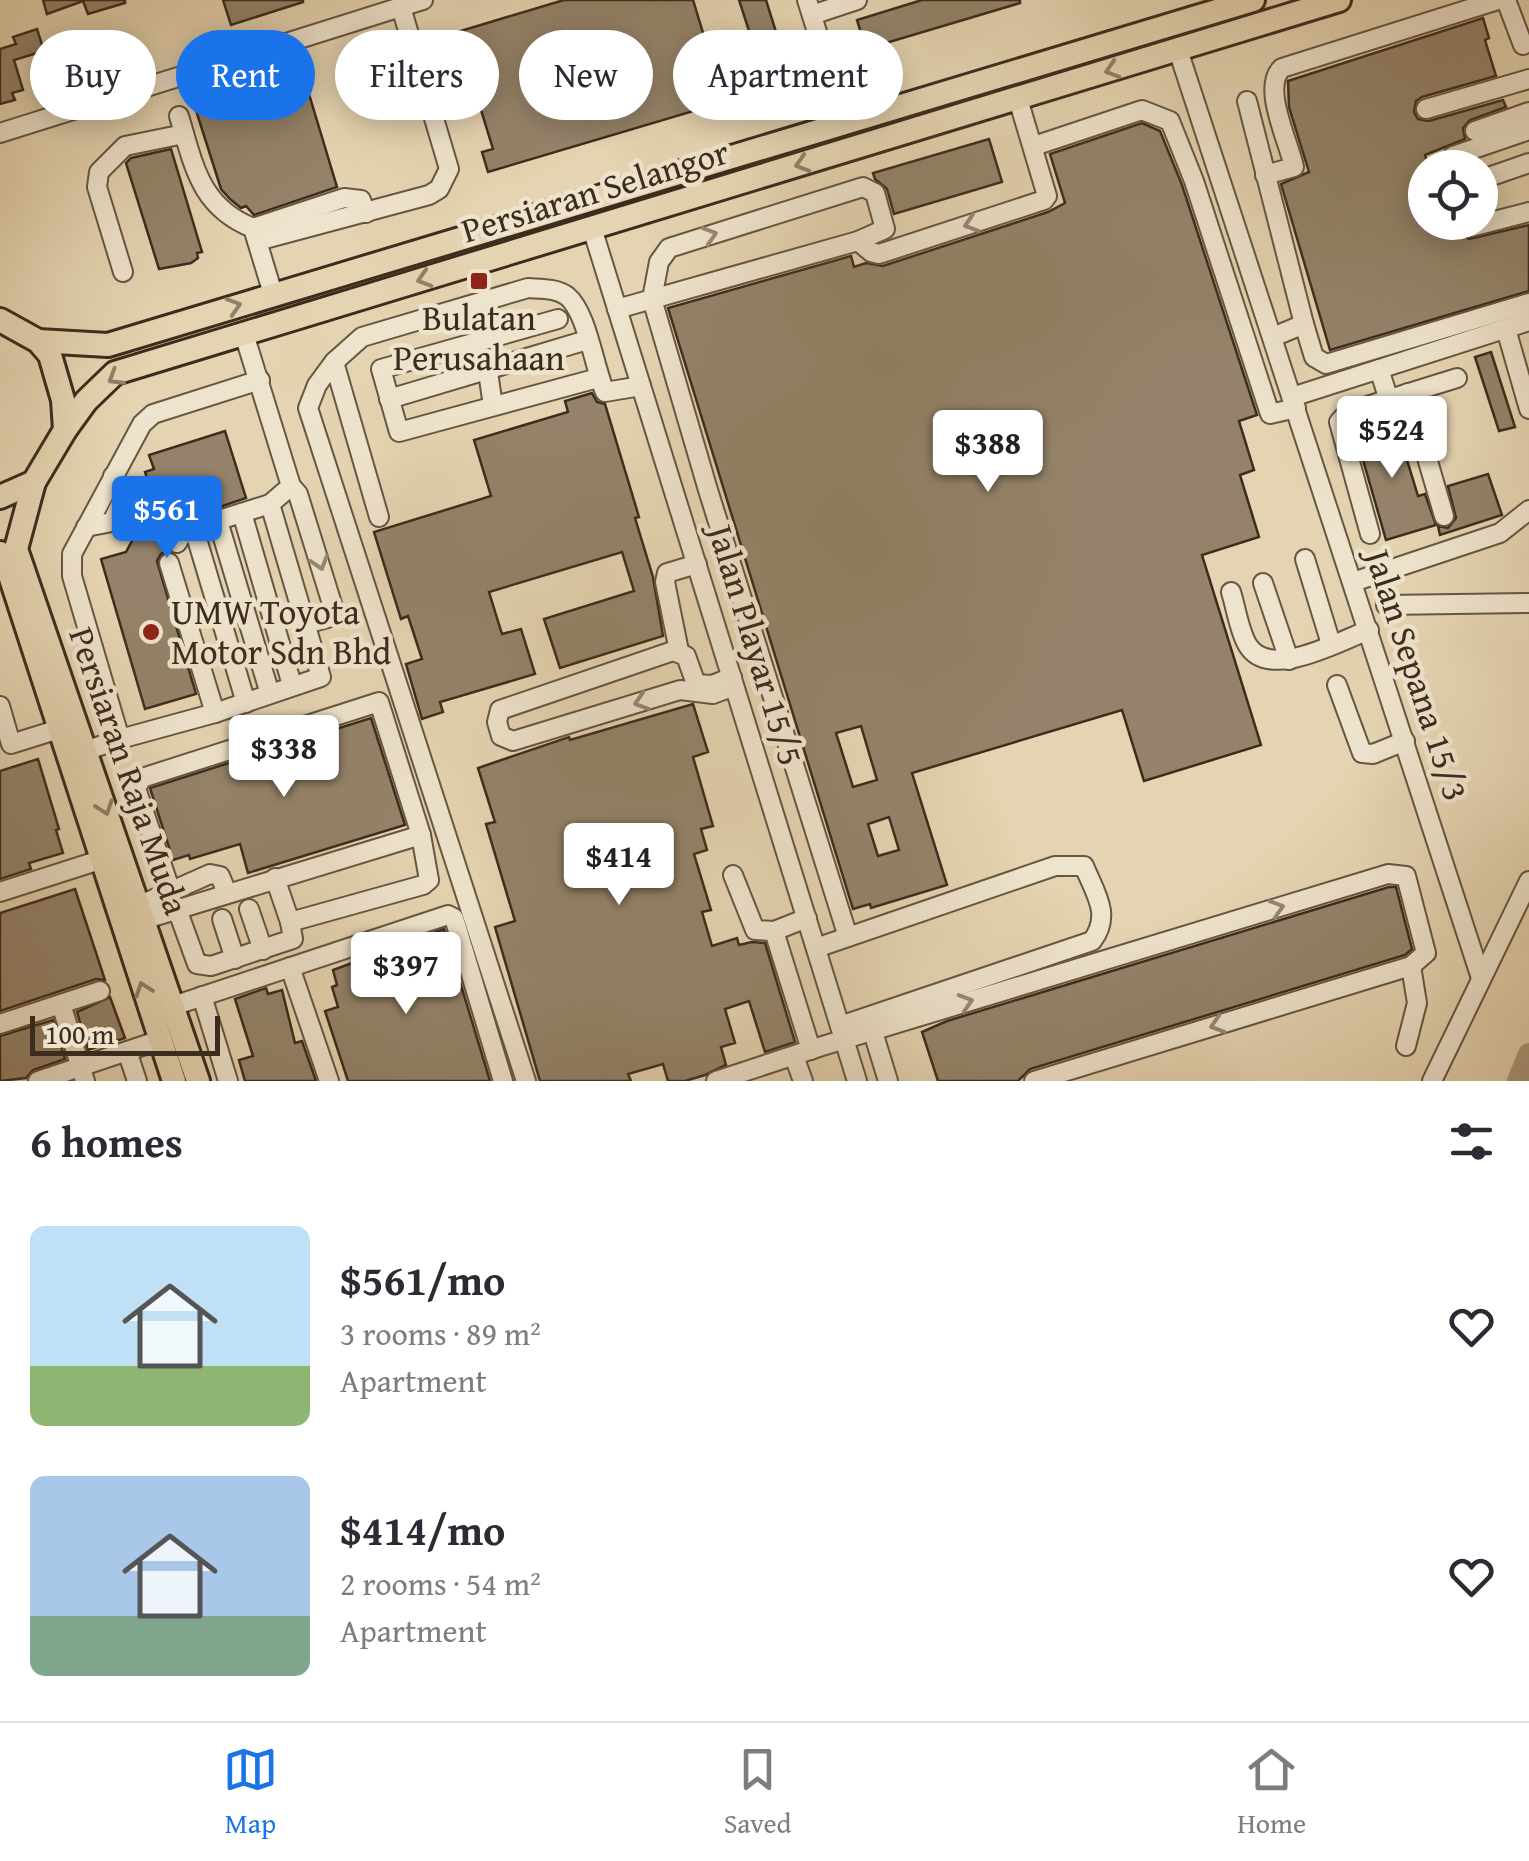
<!DOCTYPE html>
<html lang="en">
<head>
<meta charset="utf-8">
<style>
	:root { --surface:#fff; --page:#f2f2f3; --text:#2b2b33; --muted:#7c7c81; --line:#e1e1e2; --accent:#1a73e8 }
	body { margin:0; font-family:"Gentium Book Plus",serif; background:var(--page); color:var(--text); height:100vh; display:flex; flex-direction:column; font-size:38px; white-space:nowrap }
	* { box-sizing:border-box; margin:0 }
	p { font-size:32px; color:var(--muted) }
	.icon { flex:none; width:55px; height:55px; fill:none; stroke:currentColor; stroke-width:2; stroke-linecap:round; stroke-linejoin:round }
	.map { position:relative; height:1081px; overflow:hidden }
	.panel { display:flex; flex-direction:column; background:var(--surface); flex:1 }
	.panel>* { flex:none }
	.guide { position:absolute; left:30px; top:30px; width:1000px; height:90px; display:flex; gap:20px }
	.fabs { position:absolute; left:1408px; top:150px; display:grid; gap:20px }
	.fabs a { display:grid; place-items:center; width:90px; height:90px; border-radius:50%; background:var(--surface); box-shadow:0 5px 25px #0003; font-size:50px }
	.scale { position:absolute; left:30px; bottom:25px; width:190px; box-sizing:border-box; padding-left:10px; border:5px solid #3c2c1e; border-top:0; font-size:28px; line-height:35px; white-space:nowrap; color:#3c2c1e; -webkit-text-stroke:8px #eee3cc; paint-order:stroke }
	.price { position:absolute; translate:-50% -85px; padding:0 22px; border-radius:10px; background:#fff; color:#222; font-size:32px; line-height:65px; filter:drop-shadow(0 2px 5px #0008) }
	.price::after { content:''; position:absolute; left:50%; top:60px; width:30px; height:22px; margin-left:-15px; background:inherit; clip-path:polygon(0 0,100% 0,50% 100%) }
	.price.on { background:var(--accent); color:#fff }
	ul { padding:0; list-style:none }
	li { display:flex; align-items:center; gap:30px; height:250px; padding:0 30px }
	li span { display:grid; place-items:center; flex:none; width:280px; height:200px; border-radius:15px; color:#555 }
	li>.icon { margin-inline-start:auto }
	span .icon { width:120px; height:120px; fill:#fffc; stroke-width:1 }
	li b { font-size:42px }
	h2 { display:flex; justify-content:space-between; align-items:center; height:120px; padding:0 30px; font-size:42px }
	.pill { padding:0 35px; border-radius:45px; background:var(--surface); box-shadow:0 5px 25px #0003; font-size:35px; line-height:90px }
	.pill.on { background:var(--accent); color:#fff }
	.tab-bar { display:flex; justify-content:space-around; align-items:center; height:140px; border-top:2px solid var(--line); background:var(--surface); font-size:28px; color:var(--muted) }
	.tab-bar a { display:grid; justify-items:center; gap:5px }
	.tab-bar .on { color:var(--accent) }
	.map>svg:first-child { display:block }
	.lines { fill:none; stroke-linecap:round; stroke-linejoin:round }
	.river { stroke:#ac9b7f; stroke-width:22 }
	.building { fill:#94836a; stroke:#3c2c1e; stroke-width:2.5; fill-rule:evenodd }
	.minor-casing { stroke:#665643; stroke-width:22 }
	.major-casing { stroke:#3c2c1e; stroke-width:28 }
	.minor { stroke:#eee3cc; stroke-width:18 }
	.major { stroke:#e5d4b1; stroke-width:22 }
	.oneway { stroke:#908068 }
	.oneway2 { stroke:#958875 }
	.poi-dot { fill:#8f2418; stroke:#eee3cc; stroke-width:4 }
	.labels { text-anchor:middle; stroke-width:9; stroke-linejoin:round; paint-order:stroke }
	.street-label { font-size:35px; fill:#3c2c1e; stroke:#eee3cc }
	.poi-label { font-size:35px; fill:#3c2c1e; stroke:#eee3cc }
</style>
</head>
<body>
<div class="map">
<svg width="1529" height="1081" viewBox="0 0 1529 1081">
	<rect width="100%" height="100%" fill="#e5d4b1"/>
	<filter id="stains"><feTurbulence type="fractalNoise" baseFrequency=".002" numOctaves="4"/><feColorMatrix values="0 0 0 0 .2 0 0 0 0 .09 0 0 0 0 .02 0 0 0 .5 -.17"/></filter>
	<radialGradient id="worn" r=".72"><stop offset=".6" stop-color="#630" stop-opacity="0"/><stop offset="1" stop-color="#630" stop-opacity=".3"/></radialGradient>
	<g class="lines">
		<polyline class="river" points="1518,1081 1529,1054"/>
	</g>
	<g class="building">
		<polygon points="43,0 125,0 125,3 88,14 83,1 47,14"/>
		<polygon points="223,0 303,0 303,2 231,25"/>
		<polygon points="564,0 693,0 724,102 488,172 482,152 493,149 457,32"/>
		<polygon points="739,0 766,0 786,64 762,71"/>
		<polygon points="922,0 1020,0 1020,3 866,49 857,20"/>
		<polygon points="1483,18 1489,38 1485,40 1496,76 1422,97 1416,101 1414,112 1418,119 1429,121 1503,100 1506,107 1470,120 1463,128 1465,139 1425,155 1429,168 1425,168 1425,222 1460,222 1459,231 1469,239 1529,225 1529,291 1330,350 1281,184 1309,172 1289,107 1288,81"/>
		<polygon points="37,29 44,51 14,60 23,90 12,93 15,100 0,104 0,49 16,44 13,37"/>
		<polygon points="302,71 337,187 254,215 246,206 241,208 230,199 221,189 194,104"/>
		<path d="M1142,123L1160,131L1182,185L1257,415L1239,421L1254,470L1240,475L1259,537L1202,555L1261,745L1144,781L1122,710L912,773L947,885L871,908L870,904L853,909L668,308L851,256L854,267L866,263L883,266L1048,212L1065,203L1050,154ZM861,726L877,780L853,787L836,733ZM889,817L899,850L878,856L868,824Z"/>
		<polygon points="989,139 1002,182 894,214 887,189 875,179 873,173"/>
		<polygon points="171,149 202,252 197,253 198,258 191,263 159,269 126,163 131,158"/>
		<polygon points="1491,352 1515,427 1499,431 1475,357"/>
		<polygon points="592,393 597,402 605,404 639,517 635,518 653,577 663,636 560,668 544,619 634,591 622,552 489,592 502,634 521,629 535,674 440,702 443,712 422,719 406,664 422,659 408,616 401,619 374,532 491,496 474,440 568,412 565,401"/>
		<polygon points="1381,415 1388,434 1400,437 1418,496 1425,494 1436,525 1386,540 1353,425"/>
		<polygon points="225,431 246,498 176,522 166,538 168,551 161,554 157,561 196,694 145,709 101,559 126,552 134,537 135,524 146,515 154,499 145,472 154,469 149,455"/>
		<polygon points="1488,474 1502,515 1440,535 1438,526 1448,528 1456,518 1448,486"/>
		<polygon points="693,704 708,752 693,757 713,826 701,829 707,850 694,854 711,910 702,912 712,946 737,938 739,945 752,942 765,943 795,1042 765,1052 749,1001 725,1009 735,1043 721,1047 726,1065 705,1075 685,1081 668,1081 663,1064 628,1074 631,1081 540,1081 495,927 515,921 486,824 495,822 478,768 569,737 570,740"/>
		<polygon points="371,718 405,825 248,873 240,844 190,859 189,855 173,860 150,788"/>
		<polygon points="38,759 59,829 56,830 63,853 29,863 31,869 0,879 0,771"/>
		<polygon points="1389,887 1396,887 1412,949 1405,955 1030,1069 1018,1081 938,1081 922,1032 947,1021"/>
		<polygon points="75,889 105,980 96,979 0,1011 0,913"/>
		<polygon points="444,929 490,1081 348,1081 325,1011 338,1007 332,987 337,985 333,970"/>
		<polygon points="266,988 268,994 282,990 295,1043 302,1041 316,1081 245,1081 239,1060 253,1056 235,999"/>
		<polygon points="110,997 125,1038 88,1050 77,1012"/>
		<polygon points="53,1020 65,1059 33,1070 26,1078 0,1081 0,1036"/>
	</g>
	<g class="lines">
		<g class="minor-casing">
			<g id="minor">
				<polyline points="807,0 845,121"/>
				<polyline points="1506,0 1523,45"/>
				<polyline points="812,15 857,0"/>
				<polyline points="1178,50 1481,978"/>
				<polyline points="1247,101 1304,324"/>
				<polyline points="1426,109 1529,79"/>
				<path d="M179,116C194,166 200,207 253,228L273,294"/>
				<polyline points="1475,131 1529,112"/>
				<polyline points="0,133 423,0"/>
				<polyline points="1034,146 1142,110 1170,121 1194,181 1270,414 1296,408"/>
				<polyline points="1453,156 1529,130"/>
				<path d="M1265,175L1294,167C1289,142 1261,87 1282,68L1498,0"/>
				<polyline points="1480,180 1529,163"/>
				<polyline points="1471,227 1529,212"/>
				<polyline points="253,228 344,198 361,200 366,213"/>
				<polyline points="592,228 857,1081"/>
				<polyline points="257,241 429,195 439,189 449,169 401,7"/>
				<polyline points="858,241 871,252 879,254 1044,200 1047,196 1018,99"/>
				<polyline points="123,272 97,187 99,172 125,146 184,134"/>
				<polyline points="617,309 858,241 885,229 875,193 863,187 669,248 659,262 652,299 708,490 848,937"/>
				<polyline points="558,319 381,369 399,432 598,378"/>
				<polyline points="1506,329 1529,409"/>
				<polyline points="1273,337 1304,324 1314,357 1326,364 1529,303"/>
				<polyline points="473,343 488,372 493,406"/>
				<polyline points="334,362 379,517"/>
				<polyline points="1379,369 1397,425"/>
				<polyline points="260,380 153,414 142,424 72,554 72,576 120,739 215,713 321,677 270,504"/>
				<polyline points="1408,393 1444,516"/>
				<polyline points="1292,397 1529,321"/>
				<polyline points="389,399 587,340"/>
				<polyline points="291,486 298,494 333,607 331,617 306,624"/>
				<polyline points="242,513 292,685"/>
				<polyline points="218,521 270,694"/>
				<polyline points="86,527 112,522 124,497 113,476"/>
				<polyline points="194,529 246,703"/>
				<polyline points="1370,534 1339,422 1348,412 1457,378"/>
				<polyline points="177,543 184,531 270,504 291,486 244,334"/>
				<polyline points="1305,559 1331,644"/>
				<polyline points="169,563 215,713"/>
				<polyline points="1353,582 1500,533 1529,510"/>
				<polyline points="1263,583 1289,660"/>
				<path d="M1231,592C1236,608 1239,630 1247,644C1268,682 1339,641 1369,630"/>
				<polyline points="1386,605 1529,603"/>
				<polyline points="679,651 665,582 667,573 697,564"/>
				<polyline points="732,677 712,685 696,684 686,656 673,651 500,710 497,722 501,736 513,741 680,690 713,694 734,686"/>
				<polyline points="1337,685 1362,753 1373,754 1405,741"/>
				<polyline points="0,706 11,744 59,729"/>
				<polyline points="85,751 120,739"/>
				<polyline points="733,875 755,930 774,931 807,918"/>
				<polyline points="275,878 290,922"/>
				<polyline points="170,889 136,788 142,778 379,702 421,835 429,880 423,885 290,922 293,939 211,966 197,964 177,909"/>
				<polyline points="0,892 100,860"/>
				<polyline points="138,906 210,874 220,876 227,893"/>
				<polyline points="249,909 263,950"/>
				<polyline points="222,919 235,959"/>
				<polyline points="143,920 421,835"/>
				<polyline points="774,931 811,1050"/>
				<path d="M816,948L1055,866H1084C1095,893 1112,915 1092,941L840,1026"/>
				<polyline points="290,967 329,1081"/>
				<polyline points="202,996 228,1081"/>
				<polyline points="61,1004 85,1081"/>
				<polyline points="173,1006 448,915 454,918 503,1081"/>
				<polyline points="0,1024 100,991"/>
				<polyline points="873,1032 888,1081"/>
				<polyline points="1406,1046 1417,1003 1411,966"/>
				<polyline points="127,1051 137,1081"/>
				<polyline points="794,1056 803,1081"/>
				<polyline points="38,1081 160,1040"/>
				<path d="M526,1081L308,408L317,385L334,362L362,337L528,288C541,289 556,288 567,296C587,312 594,367 605,392L641,386"/>
				<polyline points="716,1081 819,1047 1388,874 1406,876 1426,953 1411,966 1034,1081"/>
				<polyline points="1432,1081 1529,881"/>
			</g>
		</g>
		<g class="major-casing">
			<g id="major">
				<polyline points="0,320 38,341 50,355 63,400 65,430 34,482 0,497"/>
				<polyline points="38,341 108,345 1253,0"/>
				<polyline points="65,430 86,401 115,373 1339,0"/>
				<polyline points="34,482 16,549 198,1081"/>
				<polyline points="0,553 4,557 174,1081"/>
			</g>
		</g>
		<use href="#minor" class="minor"/>
		<use href="#major" class="major"/>
	</g>
	<defs><path id="oneway-chevron" d="M-2-3.5L2.5 0L-2 3.5" fill="none" stroke-width="1.6" stroke-linecap="round" stroke-linejoin="round" transform="scale(2.5)"/></defs>
	<g class="oneway">
		<use href="#oneway-chevron" transform="translate(1112 70) rotate(163)"/>
		<use href="#oneway-chevron" transform="translate(802 164) rotate(163)"/>
		<use href="#oneway-chevron" transform="translate(424 279) rotate(163)"/>
		<use href="#oneway-chevron" transform="translate(234 306) rotate(-17)"/>
		<use href="#oneway-chevron" transform="translate(115 378) rotate(148)"/>
		<use href="#oneway-chevron" transform="translate(105 808) rotate(71)"/>
		<use href="#oneway-chevron" transform="translate(143 989) rotate(-109)"/>
	</g>
	<g class="oneway2">
		<use href="#oneway-chevron" transform="translate(971 224) rotate(162)"/>
		<use href="#oneway-chevron" transform="translate(710 235) rotate(-17)"/>
		<use href="#oneway-chevron" transform="translate(320 563) rotate(73)"/>
		<use href="#oneway-chevron" transform="translate(641 702) rotate(163)"/>
		<use href="#oneway-chevron" transform="translate(1277 908) rotate(-17)"/>
		<use href="#oneway-chevron" transform="translate(966 1002) rotate(-17)"/>
		<use href="#oneway-chevron" transform="translate(1217 1025) rotate(163)"/>
	</g>
	<g class="poi-dot">
		<rect x="469" y="271" width="20" height="20" rx="5"/>
		<circle cx="151" cy="632" r="10"/>
	</g>
	<g class="labels">
		<g class="street-label">
			<text transform="translate(595 191) rotate(-17)" y="12">Persiaran Selangor</text>
			<text transform="translate(756 645) rotate(73)" y="12">Jalan Playar 15/5</text>
			<text transform="translate(1417 675) rotate(72)" y="12">Jalan Sepana 15/3</text>
			<text transform="translate(129 771) rotate(71)" y="12">Persiaran Raja Muda</text>
		</g>
		<g class="poi-label">
			<text x="479" y="330">Bulatan<tspan x="479" dy="40">Perusahaan</tspan></text>
			<text x="171" y="624" text-anchor="start">UMW Toyota<tspan x="171" dy="40">Motor Sdn Bhd</tspan></text>
		</g>
	</g>
	<rect width="100%" height="100%" filter="url(#stains)"/>
	<rect width="100%" height="100%" fill="url(#worn)"/>
</svg>
<div class="fabs">
<a><svg class="icon" aria-label="locate" viewBox="0 0 24 24"><circle cx="12" cy="12" r="6"/><path d="M12 2v4M12 18v4M2 12h4M18 12h4"/></svg></a>
</div>
<div class="scale">100 m</div>
<b class="price" style="left:1392px;top:481px">$524</b>
<b class="price" style="left:988px;top:495px">$388</b>
<b class="price on" style="left:167px;top:561px">$561</b>
<b class="price" style="left:284px;top:800px">$338</b>
<b class="price" style="left:619px;top:908px">$414</b>
<b class="price" style="left:406px;top:1017px">$397</b>
<div class="guide">
<a class="pill">Buy</a>
<a class="pill on">Rent</a>
<a class="pill">Filters</a>
<a class="pill">New</a>
<a class="pill">Apartment</a>
</div>
</div>
<section class="panel">
<h2>6 homes<svg class="icon" aria-label="filters" viewBox="0 0 24 24"><path d="M4 7h16M4 17h16"/><circle cx="9" cy="7" r="2"/><circle cx="15" cy="17" r="2"/></svg></h2>
<ul>
<li><span style="background:linear-gradient(#bfe0f5 70%,#8fb573 0)"><svg class="icon" aria-label="home" viewBox="0 0 24 24"><path d="M3 11l9-7 9 7M6 9v11h12V9"/></svg></span><div><b>$561/mo</b><p>3 rooms · 89 m²</p><p>Apartment</p></div><svg class="icon" aria-label="heart" viewBox="0 0 24 24"><path d="M12 20l-8-8c-3-5 5-10 8-4 3-6 11-1 8 4z"/></svg></li>
<li><span style="background:linear-gradient(#a9c7e8 70%,#7fa58c 0)"><svg class="icon" aria-label="home" viewBox="0 0 24 24"><path d="M3 11l9-7 9 7M6 9v11h12V9"/></svg></span><div><b>$414/mo</b><p>2 rooms · 54 m²</p><p>Apartment</p></div><svg class="icon" aria-label="heart" viewBox="0 0 24 24"><path d="M12 20l-8-8c-3-5 5-10 8-4 3-6 11-1 8 4z"/></svg></li>
</ul>
</section>
<nav class="tab-bar">
<a class="on"><svg class="icon" aria-label="map" viewBox="0 0 24 24"><path d="M3 6l6-2 6 2 6-2v14l-6 2-6-2-6 2zM9 4v14M15 6v14"/></svg>Map</a>
<a><svg class="icon" aria-label="saved" viewBox="0 0 24 24"><path d="M7 4h10v16l-5-4-5 4z"/></svg>Saved</a>
<a><svg class="icon" aria-label="home" viewBox="0 0 24 24"><path d="M3 11l9-7 9 7M6 9v11h12V9"/></svg>Home</a>
</nav>
</body>
</html>
